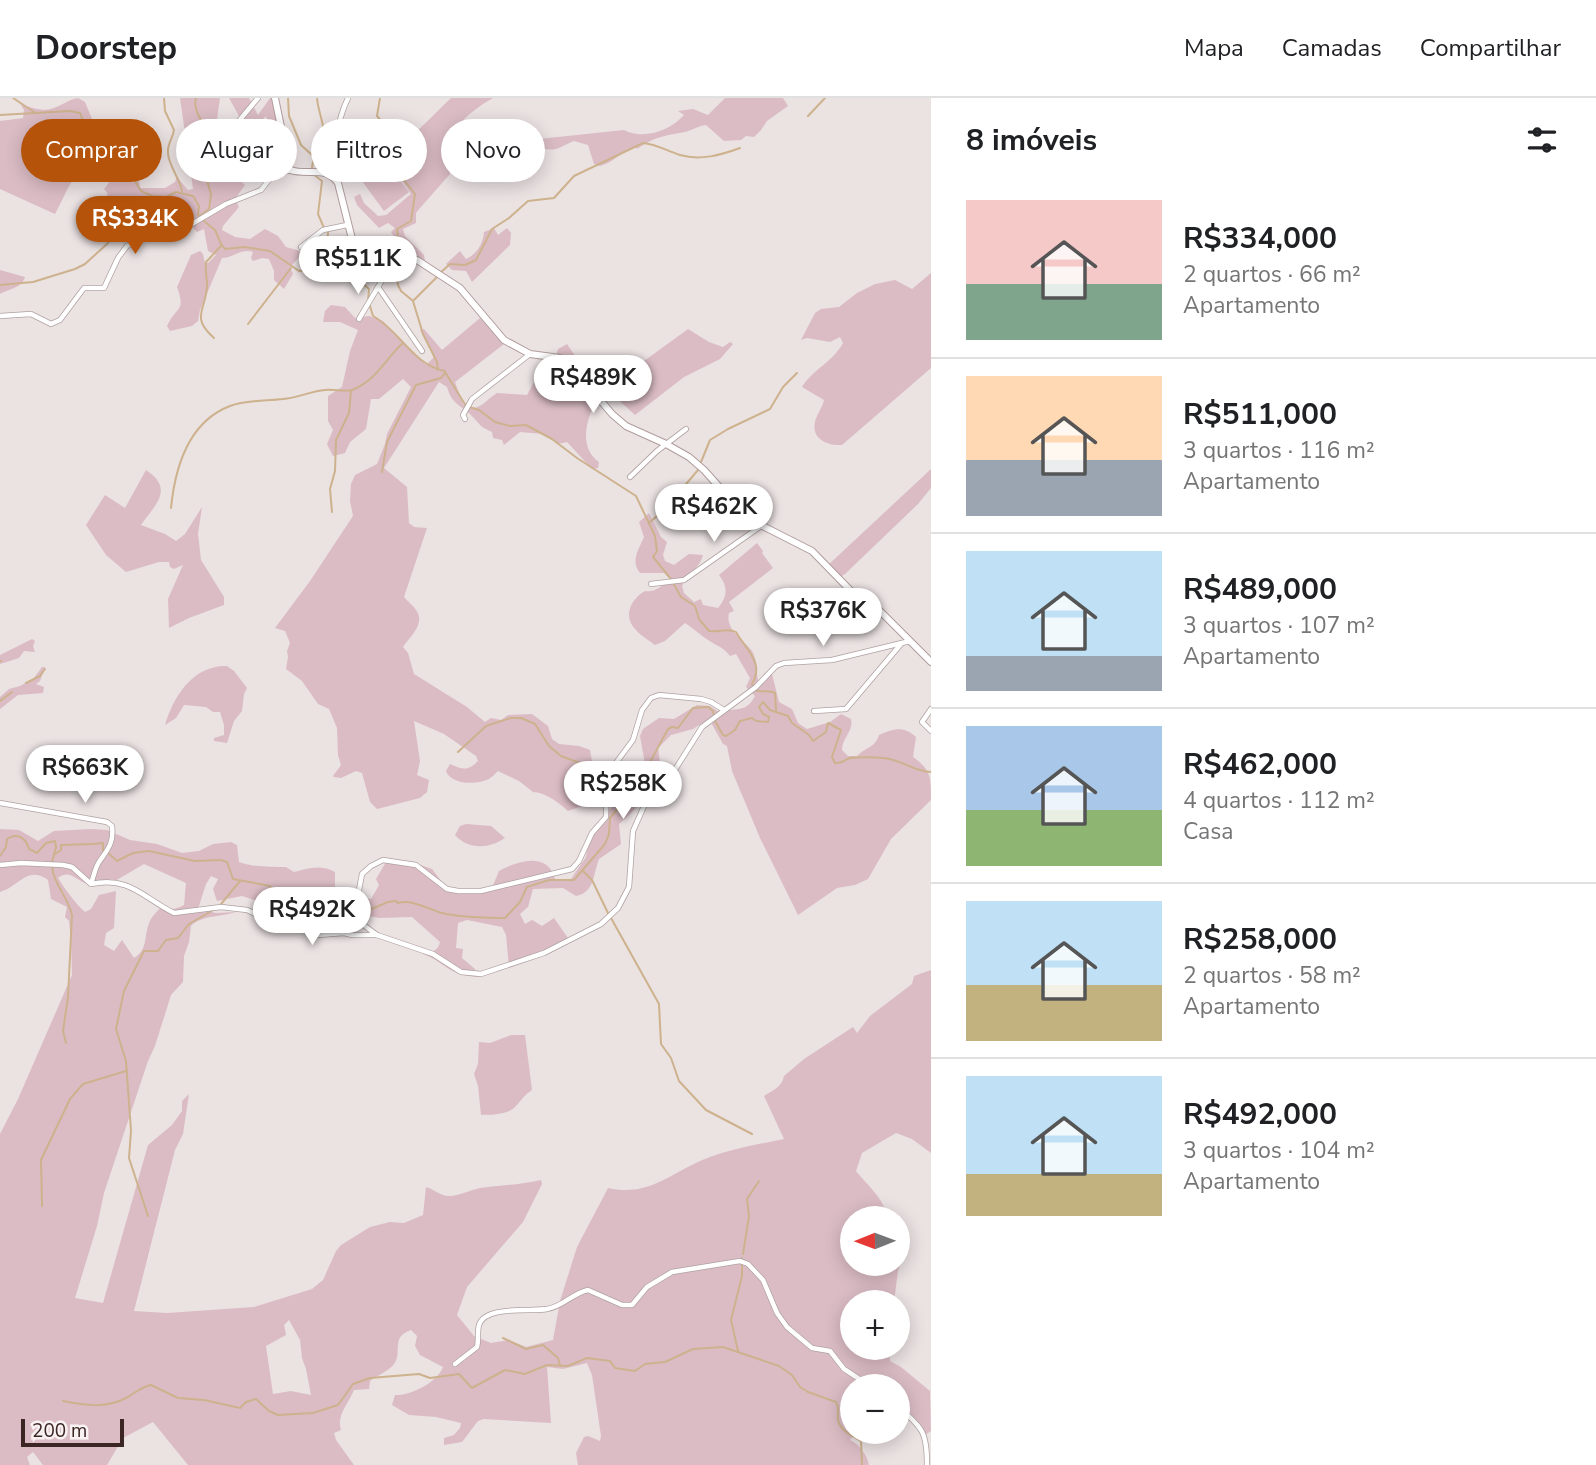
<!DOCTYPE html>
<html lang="pt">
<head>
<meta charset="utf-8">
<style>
	:root { --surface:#fff; --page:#f6f6f6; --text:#202124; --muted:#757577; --line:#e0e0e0; --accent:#b45309 }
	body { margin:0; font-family:"Nunito Sans",sans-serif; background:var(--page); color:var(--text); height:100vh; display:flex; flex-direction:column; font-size:26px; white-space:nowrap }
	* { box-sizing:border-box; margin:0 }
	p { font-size:23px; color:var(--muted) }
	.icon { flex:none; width:38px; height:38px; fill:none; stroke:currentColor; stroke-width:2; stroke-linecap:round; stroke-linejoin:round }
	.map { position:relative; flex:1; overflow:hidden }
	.sheet { display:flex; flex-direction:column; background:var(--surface); width:665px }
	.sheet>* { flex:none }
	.guide { position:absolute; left:21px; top:21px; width:665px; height:63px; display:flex; gap:14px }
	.needle { width:46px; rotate:269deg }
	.controls { position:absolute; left:840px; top:1108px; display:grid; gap:14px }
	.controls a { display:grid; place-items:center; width:70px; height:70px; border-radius:50%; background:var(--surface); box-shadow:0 4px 18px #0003; font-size:35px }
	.scale { position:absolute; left:21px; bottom:18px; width:103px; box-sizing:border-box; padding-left:7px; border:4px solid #3b2623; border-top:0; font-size:19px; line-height:24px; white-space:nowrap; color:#3b2623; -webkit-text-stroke:5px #f8f2f2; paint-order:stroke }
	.price { position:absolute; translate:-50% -60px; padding:0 16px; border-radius:24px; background:#fff; color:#222; font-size:23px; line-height:46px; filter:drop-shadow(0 2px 4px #0008) }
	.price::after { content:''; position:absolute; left:50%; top:42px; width:21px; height:16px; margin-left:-10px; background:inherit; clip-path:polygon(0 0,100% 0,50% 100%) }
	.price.selected { background:var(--accent); color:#fff }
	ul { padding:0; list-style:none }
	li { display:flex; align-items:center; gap:21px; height:175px; padding:0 35px }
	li+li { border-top:2px solid var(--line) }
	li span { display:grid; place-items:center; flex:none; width:196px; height:140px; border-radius:0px; color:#555 }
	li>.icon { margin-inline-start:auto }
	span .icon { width:84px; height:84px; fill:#fffc; stroke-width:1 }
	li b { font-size:30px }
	h2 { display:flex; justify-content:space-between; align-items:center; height:84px; padding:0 35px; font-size:30px }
	.tag { padding:0 24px; border-radius:32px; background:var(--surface); box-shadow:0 4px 18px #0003; font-size:24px; line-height:63px }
	.tag.selected { background:var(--accent); color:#fff }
	header { display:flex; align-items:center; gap:42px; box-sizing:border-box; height:98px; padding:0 35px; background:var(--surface); border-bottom:2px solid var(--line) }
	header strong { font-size:33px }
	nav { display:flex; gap:38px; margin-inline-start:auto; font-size:24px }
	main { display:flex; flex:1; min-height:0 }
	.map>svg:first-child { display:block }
	.green { fill:#dbbcc5; fill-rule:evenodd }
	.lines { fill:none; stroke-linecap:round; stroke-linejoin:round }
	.stream { stroke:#cdb28d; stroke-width:2 }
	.street-casing { stroke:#afa2a1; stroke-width:6 }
	.secondary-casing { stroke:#b09d9c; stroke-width:8 }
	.street { stroke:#fff; stroke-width:4.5 }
	.secondary { stroke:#fff; stroke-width:6 }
</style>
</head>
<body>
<header>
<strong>Doorstep</strong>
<nav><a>Mapa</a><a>Camadas</a><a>Compartilhar</a></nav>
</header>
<main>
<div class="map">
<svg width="931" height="1367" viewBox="0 0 931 1367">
	<rect width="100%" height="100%" fill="#ebe2e2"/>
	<g class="green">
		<path d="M78,0L85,4L97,33C109,31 118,22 131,21L140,90H165L175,84L177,79L188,92L193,91L180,0H220L211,63L217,62L236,71L238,80L245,87L235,101L239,109L223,128L222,132L235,139L250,141L265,131L278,138L286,149L304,154L290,169L293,176L284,191L274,182V173L269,161L262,160L253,163L251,160L253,154C241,150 233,160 222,160L200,212L198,223L192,228L170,233L167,228C177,207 186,214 177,189L191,157L200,153L203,156L205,165H208L216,157L208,153L204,131L197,134L192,129L187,108L173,104L164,111L155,113L147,124L139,127C128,122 126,109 115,104L105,107L97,117L93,114L108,96L104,91L118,73L110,64C74,63 70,89 55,116L0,91V23L23,20L24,12L21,7C29,8 37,12 45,12C58,11 66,2 78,0Z"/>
		<polygon points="229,0 249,0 258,17 270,0 273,0 278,28 270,31 266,18 253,32 244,19 239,18"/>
		<path d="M451,0H493C482,6 470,15 461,24C454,32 451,38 443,45C441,55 444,58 450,67V76L420,110L416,115V125L403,131L405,138L424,157L425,163L399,161V146L391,134L395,130L388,125L379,130L357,107L354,99L360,96L364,105L378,118L386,117L411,96L383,55L399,39L406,44Z"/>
		<path d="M725,0H783L788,8L767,23L761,32L754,39L746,38L741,42L724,43L706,27C698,28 692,32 685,34C664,38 656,38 637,51L635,49C621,53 615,64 600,68L594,66L588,47L574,43C568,45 564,48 559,50C543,56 531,41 516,60L491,46L624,32C644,42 670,33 684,17L678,13L693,11L708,17Z"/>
		<polygon points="384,61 409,94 384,113 359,79"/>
		<path d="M494,130L498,137L507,130L511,135L510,147L472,184L466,173L452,172L446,166L460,153L466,161C477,156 483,146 484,134Z"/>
		<path d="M0,172L25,179C22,190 9,191 0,196Z"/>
		<path d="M931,175V270L842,347C829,348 811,342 815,324C817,316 822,310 824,302L802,289C813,271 833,264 843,245L840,239L830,244L807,240L801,242L815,215L821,211L839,209L857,195L875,186L895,182L912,191Z"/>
		<path d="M331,207L345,209L355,220L369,218L383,223L426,267L434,259L420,232L424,231L442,252L480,220L504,246L455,284L463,306C478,317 485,302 497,295L527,297L538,277L552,271L558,251L567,246L580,265L587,283L594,286L601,284L611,287L688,231L709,244L723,249L730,244L733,246L720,261L684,279L635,317L610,294L601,295C588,314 576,348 599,364L598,370L592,371L567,344L558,346L544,336L520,334L504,347L502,342L493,340L492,334C482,330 480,327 474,320C464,308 452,308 447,289L439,284L384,370L407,389L409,425L414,429L427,430L404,499C407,503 413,507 416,512C426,526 410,538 403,549L408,555L414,576L467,609L485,624L491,620L501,622L508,617L532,616L548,628L552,641L559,646L579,648L590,652L593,669L583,674C593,682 594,692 590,705L568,713C558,704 545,694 533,694L519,683L498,673C495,676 492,679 489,681C477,687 451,687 446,673L450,666C462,671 467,674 478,663L476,658L444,636L414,623L420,663L417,677L429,682L427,694L420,700L377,711L370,704L362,675L356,673L341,680L334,679L333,678L341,667L338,657L337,630L329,611L318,606L302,583L286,571L288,559L287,553L290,545L285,533L275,530L310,483L353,418L350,403L351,386L355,377L377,366L385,346L387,336L411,289L403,281L379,301H371L366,331L350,344L345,355L333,358L327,346L333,332L328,323V298L342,289L350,253L358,232L340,224H323L325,213Z"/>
		<polygon points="931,371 931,390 918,406 845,476 837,481 826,469"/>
		<path d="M146,372C175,391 155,407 141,427L165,436L176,443L185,436L202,409L198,436L201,462L224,499V507L189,520L169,530L168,501L183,467L174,471L170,469L169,464H159L126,474L106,457L86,427L105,397L125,410Z"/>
		<path d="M649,415L661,439L667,444L663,457L665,463L674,467L689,456L703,457C700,470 687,476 682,488L684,495L694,504L701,501L703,507L718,510C728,498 728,489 719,477L757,445L763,453L762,455L773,470L729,504L734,513L729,515C725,532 743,541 752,553C757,561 756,573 758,582L761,583L772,576L779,604L792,611L798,625L807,631L830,624L841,616L851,621C854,633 842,640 842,652L848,658H857C866,649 875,650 879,637C893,631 903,627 916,639L913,659C931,672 931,679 931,702L891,741L868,781L855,787L837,790L798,817L760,740L732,673L727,648L723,646L709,621L693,631L671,637L658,650L662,678C649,695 635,713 619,726L621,746L599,761C593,776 595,794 576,798L563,790L533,791L528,809L520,816L525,826L532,822L542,828L554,820L568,840L538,857L509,869L506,837L502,829L467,822L458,825L456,850L463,851L462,860L475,871L477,879C445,876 447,865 423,856C432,854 438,853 440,844L412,819L379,820L338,811L295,815L242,798L217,803L213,791L218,781L211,778L206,786L198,811L216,815L236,814C222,819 201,817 191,828L189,844L184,858L183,884L171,897L155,948L148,963L104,1095L97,1128L75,1200L103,1205L148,1047L172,1027L182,1013V1003L189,996L183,1036L175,1052L134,1213L167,1215L254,1209L312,1191L323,1182L336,1153L341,1147L370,1129L390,1124L404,1125L423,1117L426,1089C433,1091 440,1097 447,1098C457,1099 470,1092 480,1090C500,1087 521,1087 541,1082L542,1086L523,1124L467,1189L457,1217L474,1238L491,1245L509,1242L526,1249L553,1242L560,1203L577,1149L608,1090C650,1100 674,1072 710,1059C734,1050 760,1046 784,1041L764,998C773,992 782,989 784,978L804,961L853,929L857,935L870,918L912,886L914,878L931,872V1055L912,1041L896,1035L862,1055L856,1073C866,1086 886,1102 887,1120H852V1166H898V1155L903,1160L898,1173L894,1204H852V1250H889L890,1263L901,1269L930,1293L931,1333L922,1339L913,1323L898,1319V1288H852V1334H857L850,1342C860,1347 867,1357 869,1367H578L576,1355L584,1339L588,1338L600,1343L601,1338L592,1277L587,1265L563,1271L547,1269L551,1325L484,1321L478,1323L462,1344L444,1347V1340L454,1337L460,1330L461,1325L436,1319L409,1317L392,1307L395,1297C410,1298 438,1284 443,1269L420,1257L415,1248L417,1238L411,1232C390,1239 403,1254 394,1266C389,1273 378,1277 370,1283L369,1291L354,1292C349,1305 336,1317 341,1332L334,1335L336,1342L354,1367H188L153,1324L123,1340L107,1367H43L33,1354L27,1359L30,1367H0V1036L18,1001L72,877L71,844L69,823L65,819L67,809L51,801L48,782C27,767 19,789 0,794V731L19,732L38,743L54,733L91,731L107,732L130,742L157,746L182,755L199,753L213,746L231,744L237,747L239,764C251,769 273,769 286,769L294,774C307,770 322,766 335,774V795L340,799L371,801L379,787L376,781L386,764L418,766L432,771L446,789L456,794L492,790L499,773C517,763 548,753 555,781H571L586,759L590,736L612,709L620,685L627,678L642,672L645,666L640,638L643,631L659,620L674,621L697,607L710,608L719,614C734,609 746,616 755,598L746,589L750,580L736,556L730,558C723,548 714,547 705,540C698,535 693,530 685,525L665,543L655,547C649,542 641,538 636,532C622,518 631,501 645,493C655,495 663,487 670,481L664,475H640C630,463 639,451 644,439L639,424ZM144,766L186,785L184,807C175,812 171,812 161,809C157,814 152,818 150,823C143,838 149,851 134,860L122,842L114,853L104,847L106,835L114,830L116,793L99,797L91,811L85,814C75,805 65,791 58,780C70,770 77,784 89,786C97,786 106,784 112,781L115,783ZM289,1222L300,1242L302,1260L306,1271L311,1297L291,1293L273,1296L266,1248L286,1237L284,1227Z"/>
		<polygon points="32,541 35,543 33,548 35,554 24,553 19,560 0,566 0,557"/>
		<path d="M227,568L234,573L247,590L244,596L242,613L234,623L227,645L214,643V640L224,637V627L220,614H213L206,609L184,607L176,620L165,627C173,600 192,567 227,568Z"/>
		<polygon points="45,569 40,583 36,586 44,589 43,595 18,597 0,611 0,599 9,591 20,588 34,580 42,569"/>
		<path d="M466,726L491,728L505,740C489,751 468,752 455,737L460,728Z"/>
		<path d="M511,937H525L532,992C524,997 522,1002 515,1009C507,1017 492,1017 481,1017L478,988L474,976L478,966L479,944L490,945Z"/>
	</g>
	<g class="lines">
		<g class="stream">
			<polyline points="13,0 34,14"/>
			<path d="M164,0L165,13L174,32C173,40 167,46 168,55C168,66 179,79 182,93"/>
			<path d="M196,0C193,10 200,21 206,30L198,42L204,56L205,76L211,96L209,111L201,117"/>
			<polyline points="288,0 289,18 301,47 313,58"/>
			<polyline points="380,0 377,18 390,33 398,46 396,72 415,96 411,123 397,131 401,158"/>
			<polyline points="0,17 70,13 80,15 89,38 98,51 129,73 141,93 152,98 166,99 176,94 193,98 199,108 198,117 200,118"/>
			<polyline points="808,18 825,0"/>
			<path d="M312,71C312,59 319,55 322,45C327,28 318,16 317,0"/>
			<polyline points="313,76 322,83 318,116 324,130"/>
			<polyline points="204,123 215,132 221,146 225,151 244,149 270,153 299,173 309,172 325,161 341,165 344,169"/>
			<polyline points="328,134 327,152 333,163"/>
			<polyline points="400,164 396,174 398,187 401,193 413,203 423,236 437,264 438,272"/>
			<polyline points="347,172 369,191 368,203"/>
			<path d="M440,175L450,166L465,167L476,162L492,131L509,120L528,103L554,100L574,78L643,45C656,46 667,53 680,57C700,63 721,57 740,50"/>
			<polyline points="0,187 33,184 75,171 85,166 108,145 125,120 134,119 152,98"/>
			<polyline points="414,202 437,179"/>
			<path d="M370,208L373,218C400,233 413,267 445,273"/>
			<polyline points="248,226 291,170"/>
			<path d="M214,240C190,219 206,212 207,188C207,180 205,172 206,164L221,148"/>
			<path d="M445,274L466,308L479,312L495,324L510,328L526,327L552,341L577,360L636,398L655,438L657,453L653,459L671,481L681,499L695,508L699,521L709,533C718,535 727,529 736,534C745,551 765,564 752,586L754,591C760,596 768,591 775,595L776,612"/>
			<polyline points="701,364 710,342 728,331 770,311 783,289 797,275"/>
			<polyline points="382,374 387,344 416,287 441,280 445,275"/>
			<path d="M171,410C175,370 188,324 230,308C246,302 266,303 283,301C298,300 311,293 325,292C333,291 345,294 352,292C376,283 385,261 403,245"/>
			<polyline points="332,414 330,391 335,373 336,342 349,315 351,293"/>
			<polyline points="650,424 664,412 698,372"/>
			<polyline points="0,563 1,563"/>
			<polyline points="26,585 40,578 45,571"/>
			<polyline points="0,603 12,594"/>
			<path d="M715,623L723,637L726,638L735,632L740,623L752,620L756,623L768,624L769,619L763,616L759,609L763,604L770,612L788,618L792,625L809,637L813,643L826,634L828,625L841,632L832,659L835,665C843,666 843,662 850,660C857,659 876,659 883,660C901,661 914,674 931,674"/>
			<polyline points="458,654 486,628 511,620 521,620 535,626 549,648 561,658 623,681"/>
			<polyline points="108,755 117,763 133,755 149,753 195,763 221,762 227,764 233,781 270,788 281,798 297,800 310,811 329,807 345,809"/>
			<path d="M55,756L61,752V747C76,746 87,747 103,745V753"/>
			<path d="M0,758L6,749L7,741C17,734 26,740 29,751L37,755L46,745L55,743L56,749L52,764"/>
			<path d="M52,768C53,785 68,799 72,817L68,899L63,933L66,945"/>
			<polyline points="583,773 592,782 608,815"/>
			<polyline points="221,806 240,783"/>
			<path d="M351,809L369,812L388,804L396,803L398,805C412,801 428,811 442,815C456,819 490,820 505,820L520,804L527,789L549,782H574L605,746L609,736L610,720L619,709L616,690L626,680L628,674H637L645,680L649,666L668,631L672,629L678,630L693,610L708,609L713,613L714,618"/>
			<polyline points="611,820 659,906 661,946 671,960 679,983 706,1012 752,1036"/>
			<polyline points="42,1108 41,1062 70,1001 83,986 126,973"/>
			<polyline points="148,1118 129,1060 131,1033 126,963 116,931 124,893 144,853 158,853 166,842 178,840 189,826 215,811"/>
			<polyline points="743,1156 749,1118 747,1101 759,1083"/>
			<polyline points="503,1240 526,1251 543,1247 558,1260 560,1267"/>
			<polyline points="738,1253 731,1222 742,1178 742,1160"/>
			<path d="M63,1303C83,1307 106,1311 126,1300C135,1295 141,1289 151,1287L178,1300L204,1302L240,1310L246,1304L256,1301L269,1313L278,1317L313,1315L338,1307L353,1286L370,1280L419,1276L430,1280L459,1276L472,1290L505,1272L525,1276L547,1267L568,1268L587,1260L610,1263L615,1270L635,1273L645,1266L665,1264L693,1251L723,1249L779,1268L792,1277L800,1289L808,1294L836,1304C840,1312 837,1314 838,1322C840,1333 853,1338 861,1343L862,1367"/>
		</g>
		<g class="street-casing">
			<g id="street">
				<polyline points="238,24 258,0"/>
				<path d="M334,79C334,52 336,25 348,0"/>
				<polyline points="301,149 323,132 347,127"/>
				<polyline points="394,162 378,189 422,253"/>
				<polyline points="337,177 361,156"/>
				<polyline points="0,218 31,216 51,226 60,222 84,190 104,190 118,160 127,148 145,138 185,130 226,106 261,92 272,78 290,72"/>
				<polyline points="359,221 378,189"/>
				<polyline points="465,321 463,317 472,301 530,256"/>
				<polyline points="630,379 657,353 686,331"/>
				<polyline points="651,486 684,482 761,428"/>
				<polyline points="931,611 922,624 931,633"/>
				<polyline points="814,613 846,611 901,546"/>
				<path d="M0,705L107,724L112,728C114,745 108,751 99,764C95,770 94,778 91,785"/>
				<path d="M0,767L21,765L63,767L72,769L91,786C130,778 142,799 174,815L221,809L247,812L273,824L293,828L318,837L344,835L352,837H377L433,856L461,874L481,876L544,855L601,826L618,810L629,789L633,733L645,706L666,686L702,629L756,589L776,568L784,565L832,562L910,543"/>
				<polyline points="377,837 350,817 348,807 359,792 362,776 371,768 383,762 416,767 447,791 458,793 481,793 572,771 579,763 592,735 606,719 607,677 633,642 642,612 651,600 659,597 701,601 711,604 724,612"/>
				<path d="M455,1266L477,1249C479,1242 477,1234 479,1227C485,1207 532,1214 547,1211C562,1209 573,1195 588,1192L622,1207H632L647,1189L672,1174L740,1163L748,1166L763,1182L777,1215L787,1229L812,1250L830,1253L844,1271L870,1288"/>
				<path d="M898,1309C923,1330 927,1334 927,1367"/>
			</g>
		</g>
		<g class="secondary-casing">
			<path id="secondary" d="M275,0L290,72C309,78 325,67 338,85L353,145L361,156L371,160L417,162L460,190L504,242L530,256L560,260L569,265L612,316L626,328L666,346L689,359L704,372L747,420L812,453L851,493L878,511L931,564"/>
		</g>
		<use href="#street" class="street"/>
		<use href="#secondary" class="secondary"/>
	</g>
</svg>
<div class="controls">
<a><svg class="needle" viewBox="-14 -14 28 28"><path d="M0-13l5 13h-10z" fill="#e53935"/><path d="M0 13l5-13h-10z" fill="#757577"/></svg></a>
<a>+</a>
<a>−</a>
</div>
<div class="scale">200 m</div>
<b class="price selected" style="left:135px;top:158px">R$334K</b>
<b class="price" style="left:358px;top:198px">R$511K</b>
<b class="price" style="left:593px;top:317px">R$489K</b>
<b class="price" style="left:714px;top:446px">R$462K</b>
<b class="price" style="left:823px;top:550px">R$376K</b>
<b class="price" style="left:85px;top:707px">R$663K</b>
<b class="price" style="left:623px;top:723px">R$258K</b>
<b class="price" style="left:312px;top:849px">R$492K</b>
<div class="guide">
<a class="tag selected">Comprar</a>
<a class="tag">Alugar</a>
<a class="tag">Filtros</a>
<a class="tag">Novo</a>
</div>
</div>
<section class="sheet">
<h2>8 imóveis<svg class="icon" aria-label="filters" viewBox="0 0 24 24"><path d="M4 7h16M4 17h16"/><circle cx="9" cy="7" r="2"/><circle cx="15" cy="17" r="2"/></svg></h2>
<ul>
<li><span style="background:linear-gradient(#f6c9c9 60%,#7fa58c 0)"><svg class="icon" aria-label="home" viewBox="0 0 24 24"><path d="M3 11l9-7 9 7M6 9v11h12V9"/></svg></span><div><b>R$334,000</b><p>2 quartos · 66 m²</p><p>Apartamento</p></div></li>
<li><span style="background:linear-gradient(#ffd9b3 60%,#9aa5b1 0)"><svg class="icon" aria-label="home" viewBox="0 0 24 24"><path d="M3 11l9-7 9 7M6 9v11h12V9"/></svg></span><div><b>R$511,000</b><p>3 quartos · 116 m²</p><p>Apartamento</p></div></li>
<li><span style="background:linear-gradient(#bfe0f5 75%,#9aa5b1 0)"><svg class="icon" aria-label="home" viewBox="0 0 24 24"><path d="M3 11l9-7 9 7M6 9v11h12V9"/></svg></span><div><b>R$489,000</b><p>3 quartos · 107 m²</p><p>Apartamento</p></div></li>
<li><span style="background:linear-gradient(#a9c7e8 60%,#8fb573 0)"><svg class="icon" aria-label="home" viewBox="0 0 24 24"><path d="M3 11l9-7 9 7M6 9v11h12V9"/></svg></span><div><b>R$462,000</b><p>4 quartos · 112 m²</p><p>Casa</p></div></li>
<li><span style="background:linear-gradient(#bfe0f5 60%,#c2b280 0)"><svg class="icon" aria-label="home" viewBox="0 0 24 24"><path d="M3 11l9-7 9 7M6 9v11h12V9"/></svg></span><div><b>R$258,000</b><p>2 quartos · 58 m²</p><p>Apartamento</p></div></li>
<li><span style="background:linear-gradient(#bfe0f5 70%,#c2b280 0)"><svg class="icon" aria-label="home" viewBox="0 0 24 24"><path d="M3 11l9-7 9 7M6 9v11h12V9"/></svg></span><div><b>R$492,000</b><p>3 quartos · 104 m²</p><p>Apartamento</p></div></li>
</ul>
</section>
</main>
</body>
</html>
